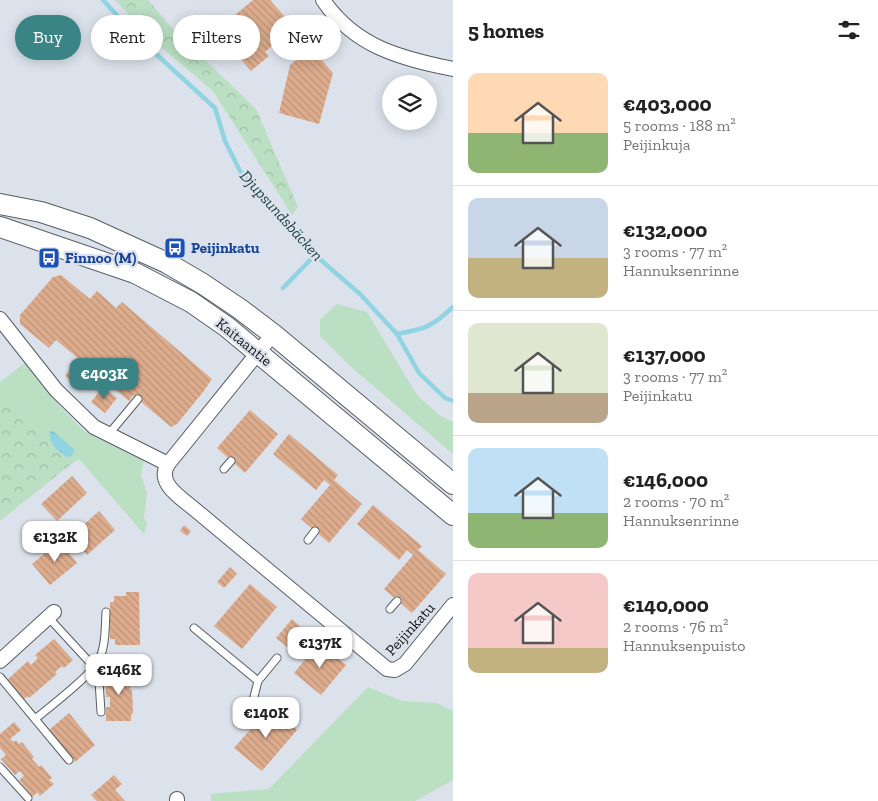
<!DOCTYPE html>
<html lang="en">
<head>
<meta charset="utf-8">
<style>
	:root { --surface:#fff; --page:#f6f6f6; --text:#222; --muted:#767676; --line:#e0e0e0; --accent:#3b8486 }
	body { margin:0; font-family:"Zilla Slab",serif; background:var(--page); color:var(--text); height:100vh; display:flex; flex-direction:column; font-size:19px; white-space:nowrap }
	* { box-sizing:border-box; margin:0 }
	p { font-size:16px; color:var(--muted) }
	.icon { flex:none; width:28px; height:28px; fill:none; stroke:currentColor; stroke-width:2; stroke-linecap:round; stroke-linejoin:round }
	.map { position:relative; flex:1; overflow:hidden }
	.sheet { display:flex; flex-direction:column; background:var(--surface); width:425px }
	.sheet>* { flex:none }
	.hud { position:absolute; left:15px; top:15px; width:362px; height:45px; display:flex; gap:10px }
	.buttons { position:absolute; left:382px; top:75px; display:grid; gap:10px }
	.buttons a { display:grid; place-items:center; width:55px; height:55px; border-radius:50%; background:var(--surface); box-shadow:0 2px 12px #0003; font-size:25px }
	.price { position:absolute; translate:-50% -42px; padding:0 11px; border-radius:10px; background:#fff; color:#222; font-size:16px; line-height:32px; filter:drop-shadow(0 1px 2px #0008) }
	.price::after { content:''; position:absolute; left:50%; top:30px; width:15px; height:11px; margin-left:-8px; background:inherit; clip-path:polygon(0 0,100% 0,50% 100%) }
	.price.selected { background:var(--accent); color:#fff }
	ul { padding:0; list-style:none }
	li { display:flex; align-items:center; gap:15px; height:125px; padding:0 15px }
	li+li { border-top:1px solid var(--line) }
	li span { display:grid; place-items:center; flex:none; width:140px; height:100px; border-radius:10px; color:#555 }
	li>.icon { margin-inline-start:auto }
	span .icon { width:60px; height:60px; fill:#fffc; stroke-width:1 }
	li b { font-size:21px }
	h2 { display:flex; justify-content:space-between; align-items:center; height:60px; padding:0 15px; font-size:21px }
	.chip { padding:0 18px; border-radius:22px; background:var(--surface); box-shadow:0 2px 12px #0003; font-size:18px; line-height:45px }
	.chip.selected { background:var(--accent); color:#fff }
	main { display:flex; flex:1; min-height:0 }
	.map>svg:first-child { display:block }
	.grass { fill:#badfc3 }
	.forest { fill:url(#forest-crowns) }
	.water { fill:url(#water-ripples) }
	.lines { fill:none; stroke-linecap:round; stroke-linejoin:round }
	.stream { stroke:#8fd4e0; stroke-width:4.5 }
	.building { fill:url(#building-back-hatch) }
	.lane-casing { stroke:#575c63; stroke-width:9 }
	.street-casing { stroke:#575c63; stroke-width:16 }
	.secondary-casing { stroke:#575c63; stroke-width:22 }
	.lane { stroke:#fff; stroke-width:7 }
	.street { stroke:#fff; stroke-width:14 }
	.secondary { stroke:#fff; stroke-width:20 }
	.labels { text-anchor:middle; stroke-width:4.5; stroke-linejoin:round; paint-order:stroke }
	.transit-label { font-size:15px; font-weight:bold; fill:#164399; stroke:#dce2eb; text-anchor:start }
	.street-label { font-size:15px; fill:#15171a; stroke:#dce2eb }
	.water-label { font-size:16px; font-style:italic; fill:#1b3d43; stroke:#dce2eb }
</style>
</head>
<body>
<main>
<div class="map">
<svg width="453" height="801" viewBox="0 0 453 801">
	<defs>
		<pattern id="forest-crowns" width="20" height="18" patternUnits="userSpaceOnUse" patternTransform="scale(1.25)"><rect width="20" height="18" fill="#badfc3"/><path d="M2 6a3 3 0 1 1 6 0M12 15a3 3 0 1 1 6 0" fill="none" stroke="#9fbfa7"/></pattern>
		<pattern id="water-ripples" width="26" height="14" patternUnits="userSpaceOnUse" patternTransform="scale(1.25)"><rect width="26" height="14" fill="#8fd4e0"/><path d="M2 4q2-2 4 0t4 0M15 11q2-2 4 0t4 0" fill="none" stroke="#7ab5c0"/></pattern>
		<pattern id="building-back-hatch" width="6" height="6" patternUnits="userSpaceOnUse" patternTransform="scale(1.25)"><rect width="6" height="6" fill="#ddac8d"/><path d="M-1 5l2 2M0 0l6 6M5-1l2 2" fill="none" stroke="#bd9379"/></pattern>
	</defs>
	<rect width="100%" height="100%" fill="#dce2eb"/>
	<g class="grass">
		<polygon points="337,304 367,312 417,395 439,415 453,422 453,454 350,366 320,336 320,320"/>
		<polygon points="25,363 60,407 84,431 144,461 141,475 147,493 144,517 147,525 144,534 79,459 70,465 11,400 0,395 0,382"/>
		<polygon points="368,687 402,701 437,703 453,711 453,780 415,801 211,801 211,794 269,789"/>
	</g>
	<g class="forest">
		<polygon points="115,0 148,0 174,30 256,109 298,207 292,215 213,91 156,43"/>
		<polygon points="0,395 11,400 70,465 0,521"/>
	</g>
	<path class="water" d="M49,431H53L74,449L72,456L67,457C56,450 50,445 49,431Z"/>
	<g class="lines">
		<g class="stream">
			<polyline points="103,0 133,33 215,108 225,141 240,171 315,255 360,294 397,334 419,373 445,398 453,401"/>
			<polyline points="283,288 315,255"/>
			<path d="M397,334C425,329 432,327 453,307"/>
		</g>
	</g>
	<g class="building">
		<polygon points="253,0 270,0 306,41 286,58 274,44 265,52 269,56 251,71 216,31"/>
		<polygon points="311,48 333,73 319,124 279,113 290,65"/>
		<polygon points="61,275 90,299 97,291 116,308 122,302 212,379 203,392 177,424 171,427 133,395 129,401 56,340 49,348 20,324 20,315 53,277"/>
		<polygon points="75,363 88,374 77,387 65,376"/>
		<polygon points="103,387 117,398 105,413 91,402"/>
		<polygon points="250,410 278,434 245,473 217,448"/>
		<polygon points="289,434 338,475 334,480 362,504 329,543 301,519 330,485 324,480 316,490 273,454"/>
		<polygon points="72,476 87,493 57,521 41,504"/>
		<polygon points="373,505 422,546 418,550 446,574 412,613 384,589 413,555 407,550 399,560 357,524"/>
		<polygon points="99,511 115,530 87,555 71,536"/>
		<polygon points="184,525 191,531 187,536 180,531"/>
		<polygon points="42,526 49,534 44,538 37,530"/>
		<polygon points="59,541 77,563 50,585 32,564"/>
		<polygon points="230,567 237,574 224,588 217,582"/>
		<polygon points="250,584 277,607 242,649 214,626"/>
		<polygon points="126,592 139,592 140,645 115,645 115,639 110,639 110,602 114,602 114,596 126,596"/>
		<polygon points="292,619 306,632 291,650 276,638"/>
		<polygon points="54,639 73,660 64,668 62,666 55,672 57,674 29,698 28,696 24,699 7,680 28,661 31,665 38,658 35,655"/>
		<polygon points="319,643 346,665 321,695 294,673"/>
		<polygon points="105,671 132,671 132,681 130,681 130,689 132,690 133,714 131,714 131,721 106,721 106,707 110,707 110,697 106,697"/>
		<polygon points="270,707 297,730 262,771 234,748"/>
		<polygon points="69,713 95,745 75,762 49,730"/>
		<polygon points="14,722 21,730 10,739 14,742 16,740 19,744 22,742 34,757 32,759 39,767 41,765 52,778 49,780 54,784 40,796 37,792 33,797 19,780 24,776 20,771 15,775 1,759 6,755 0,748 0,734"/>
		<polygon points="114,775 122,784 115,790 125,801 97,801 91,795"/>
	</g>
	<g class="lines">
		<g class="lane-casing">
			<g id="lane">
				<polyline points="108,435 138,399"/>
				<polyline points="224,469 231,461"/>
				<polyline points="308,540 315,531"/>
				<polyline points="390,609 397,601"/>
				<polyline points="48,617 94,667 99,681 101,712"/>
				<polyline points="194,628 258,681 247,724"/>
				<polyline points="0,677 69,760"/>
				<polyline points="258,681 277,658"/>
				<path d="M35,719C50,707 90,676 98,662C106,646 105,629 106,612"/>
				<polyline points="0,767 28,798"/>
			</g>
		</g>
		<g class="street-casing">
			<g id="street">
				<path d="M323,0C355,47 400,58 453,69"/>
				<polyline points="0,319 56,390 94,427 168,464"/>
				<path d="M273,334L168,464C156,483 180,497 193,508L387,669L395,670L405,664L453,605"/>
				<polyline points="0,661 54,612"/>
				<polyline points="177,799 177,801"/>
			</g>
		</g>
		<g class="secondary-casing">
			<g id="secondary">
				<polyline points="0,204 41,212 90,228 167,263 203,284 240,309 273,334 453,484"/>
				<polyline points="0,227 135,273 191,302 227,327 453,515"/>
			</g>
		</g>
		<use href="#lane" class="lane"/>
		<use href="#street" class="street"/>
		<use href="#secondary" class="secondary"/>
	</g>
	<defs>
		<g id="bus-square" transform="scale(1.125)"><rect x="-9" y="-9" width="18" height="18" rx="4" fill="#1a4fb4" stroke="#dce2eb"/><path d="M-5-6H5V4H4V6H2V4H-2V6H-4V4H-5ZM-3.5-4V0h7V-4ZM-3.5 1.2v1.5H-2V1.2ZM2 1.2v1.5H3.5V1.2Z" fill="#fff"/></g>
	</defs>
	<g fill-rule="evenodd">
		<use href="#bus-square" x="175" y="248"/>
		<use href="#bus-square" x="49" y="258"/>
	</g>
	<g class="labels">
		<g class="transit-label">
			<text x="191" y="253">Peijinkatu</text>
			<text x="65" y="263">Finnoo (M)</text>
		</g>
		<g class="street-label">
			<text transform="translate(244 342) rotate(39)" y="5">Kaitaantie</text>
			<text transform="translate(410 629) rotate(-48)" y="5">Peijinkatu</text>
		</g>
		<g class="water-label">
			<text transform="translate(282 215) rotate(48)" y="6">Djupsundsbäcken</text>
		</g>
	</g>
</svg>
<div class="buttons">
<a><svg class="icon" aria-label="layers" viewBox="0 0 24 24"><path d="M12 4l9 5-9 5-9-5zM3 14l9 5 9-5"/></svg></a>
</div>
<b class="price selected" style="left:104px;top:400px">€403K</b>
<b class="price" style="left:55px;top:563px">€132K</b>
<b class="price" style="left:320px;top:669px">€137K</b>
<b class="price" style="left:119px;top:696px">€146K</b>
<b class="price" style="left:266px;top:739px">€140K</b>
<div class="hud">
<a class="chip selected">Buy</a>
<a class="chip">Rent</a>
<a class="chip">Filters</a>
<a class="chip">New</a>
</div>
</div>
<section class="sheet">
<h2>5 homes<svg class="icon" aria-label="filters" viewBox="0 0 24 24"><path d="M4 7h16M4 17h16"/><circle cx="9" cy="7" r="2"/><circle cx="15" cy="17" r="2"/></svg></h2>
<ul>
<li><span style="background:linear-gradient(#ffd9b3 60%,#8fb573 0)"><svg class="icon" aria-label="home" viewBox="0 0 24 24"><path d="M3 11l9-7 9 7M6 9v11h12V9"/></svg></span><div><b>€403,000</b><p>5 rooms · 188 m²</p><p>Peijinkuja</p></div></li>
<li><span style="background:linear-gradient(#c9d6e8 60%,#c2b280 0)"><svg class="icon" aria-label="home" viewBox="0 0 24 24"><path d="M3 11l9-7 9 7M6 9v11h12V9"/></svg></span><div><b>€132,000</b><p>3 rooms · 77 m²</p><p>Hannuksenrinne</p></div></li>
<li><span style="background:linear-gradient(#dfe7d0 70%,#b9a48a 0)"><svg class="icon" aria-label="home" viewBox="0 0 24 24"><path d="M3 11l9-7 9 7M6 9v11h12V9"/></svg></span><div><b>€137,000</b><p>3 rooms · 77 m²</p><p>Peijinkatu</p></div></li>
<li><span style="background:linear-gradient(#bfe0f5 65%,#8fb573 0)"><svg class="icon" aria-label="home" viewBox="0 0 24 24"><path d="M3 11l9-7 9 7M6 9v11h12V9"/></svg></span><div><b>€146,000</b><p>2 rooms · 70 m²</p><p>Hannuksenrinne</p></div></li>
<li><span style="background:linear-gradient(#f6c9c9 75%,#c2b280 0)"><svg class="icon" aria-label="home" viewBox="0 0 24 24"><path d="M3 11l9-7 9 7M6 9v11h12V9"/></svg></span><div><b>€140,000</b><p>2 rooms · 76 m²</p><p>Hannuksenpuisto</p></div></li>
</ul>
</section>
</main>
</body>
</html>
